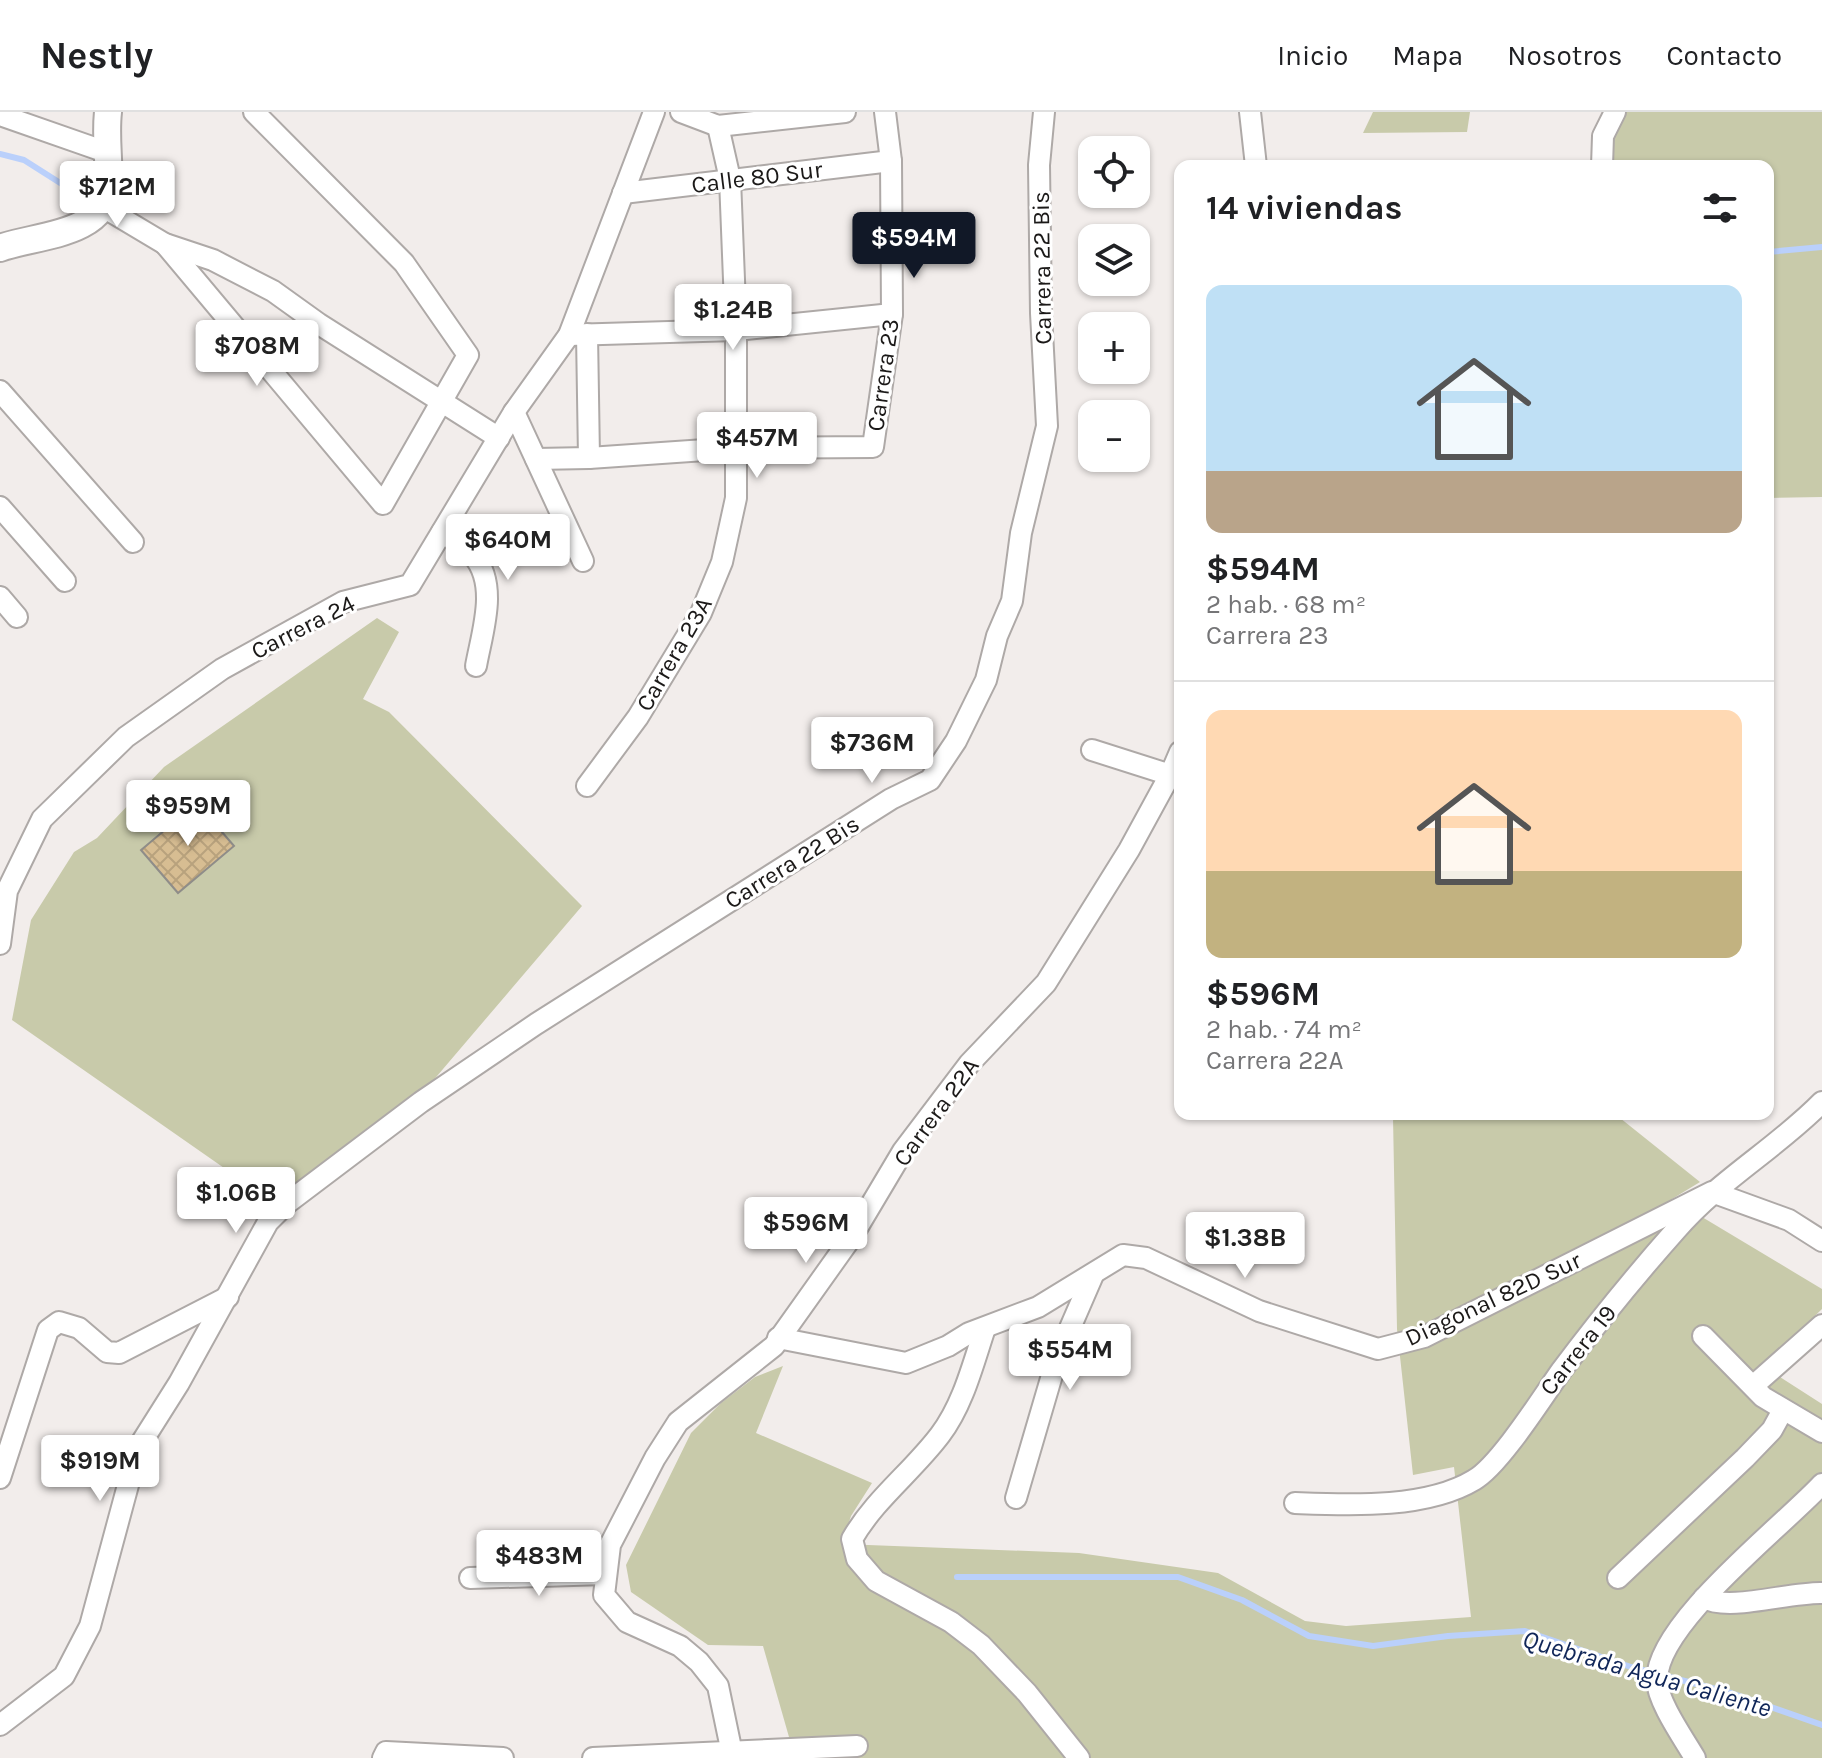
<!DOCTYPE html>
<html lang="es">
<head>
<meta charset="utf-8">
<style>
	:root { --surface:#fff; --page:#f2f2f2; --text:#202124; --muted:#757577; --line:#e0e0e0; --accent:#111827 }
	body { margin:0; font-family:Karla,sans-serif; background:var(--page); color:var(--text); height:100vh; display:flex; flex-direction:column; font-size:30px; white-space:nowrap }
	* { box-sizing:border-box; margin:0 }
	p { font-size:26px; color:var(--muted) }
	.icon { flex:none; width:44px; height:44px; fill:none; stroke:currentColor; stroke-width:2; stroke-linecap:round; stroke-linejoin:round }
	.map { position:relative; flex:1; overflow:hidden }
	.sheet { position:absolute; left:1174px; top:48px; width:600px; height:960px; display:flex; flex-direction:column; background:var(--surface); border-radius:16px; box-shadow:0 2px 6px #0004 }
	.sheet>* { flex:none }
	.controls { position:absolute; left:1078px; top:24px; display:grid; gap:16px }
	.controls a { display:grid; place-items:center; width:72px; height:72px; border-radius:16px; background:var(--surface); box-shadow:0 2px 6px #0004; font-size:40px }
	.price { position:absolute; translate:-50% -68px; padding:0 18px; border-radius:8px; background:#fff; color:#222; font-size:26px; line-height:52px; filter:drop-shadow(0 2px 4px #0008) }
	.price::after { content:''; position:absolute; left:50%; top:48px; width:24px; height:18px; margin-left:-12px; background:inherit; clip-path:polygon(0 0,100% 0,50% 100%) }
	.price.selected { background:var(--accent); color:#fff }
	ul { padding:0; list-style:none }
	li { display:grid; align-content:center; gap:16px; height:424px; padding:0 32px }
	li+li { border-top:2px solid var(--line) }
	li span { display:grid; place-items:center; height:248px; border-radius:16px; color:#555 }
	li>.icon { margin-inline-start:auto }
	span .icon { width:144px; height:144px; fill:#fffc; stroke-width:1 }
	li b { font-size:34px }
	h2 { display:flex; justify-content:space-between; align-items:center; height:96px; padding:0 32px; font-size:34px }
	header { display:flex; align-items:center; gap:48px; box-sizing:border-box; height:112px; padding:0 40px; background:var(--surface); border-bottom:2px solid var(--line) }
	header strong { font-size:38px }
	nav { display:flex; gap:44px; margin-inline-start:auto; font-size:28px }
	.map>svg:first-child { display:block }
	.grass { fill:#c8caaa }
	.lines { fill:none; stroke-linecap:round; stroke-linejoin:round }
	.stream { stroke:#bad0fb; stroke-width:6 }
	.building { fill:url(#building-cross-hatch); stroke:#8f8d89; stroke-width:2 }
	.minor-casing { stroke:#aea9a7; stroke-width:24 }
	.tertiary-casing { stroke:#aea9a7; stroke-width:30 }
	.minor { stroke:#fff; stroke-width:20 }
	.tertiary { stroke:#fff; stroke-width:26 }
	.labels { text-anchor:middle; stroke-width:6; stroke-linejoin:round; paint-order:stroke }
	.street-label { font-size:24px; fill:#1b1918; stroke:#fff }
	.water-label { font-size:26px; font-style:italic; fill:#102658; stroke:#fff }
</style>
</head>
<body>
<header>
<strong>Nestly</strong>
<nav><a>Inicio</a><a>Mapa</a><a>Nosotros</a><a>Contacto</a></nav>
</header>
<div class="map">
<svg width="1822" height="1646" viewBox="0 0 1822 1646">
	<defs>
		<pattern id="building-cross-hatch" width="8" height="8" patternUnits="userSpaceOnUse" patternTransform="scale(2)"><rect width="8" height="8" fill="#d7bd92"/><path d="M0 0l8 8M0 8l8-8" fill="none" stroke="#b8a27d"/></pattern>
	</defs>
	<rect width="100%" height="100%" fill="#f2edeb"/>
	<g class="grass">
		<polygon points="1373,0 1470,0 1467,20 1363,21"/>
		<polygon points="1607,0 1822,0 1822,385 1768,386 1768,54 1608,54"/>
		<polygon points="377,506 399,520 363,587 389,600 582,794 420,984 273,1090 12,908 31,808 74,740 97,726 164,655"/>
		<polygon points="1391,1002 1615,1002 1700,1070 1672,1087 1822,1177 1822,1197 1763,1254 1822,1292 1822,1646 795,1646 763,1534 708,1533 631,1480 626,1453 691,1321 721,1291 755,1265 783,1254 756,1321 872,1371 851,1404 842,1432 1079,1441 1218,1461 1305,1509 1346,1514 1471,1505 1454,1355 1413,1363 1397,1217 1393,1005"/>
	</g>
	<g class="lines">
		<g class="stream">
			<polyline points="0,42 24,48 76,81"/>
			<polyline points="1768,140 1822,135"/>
			<polyline points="957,1465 1178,1465 1242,1488 1309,1524 1373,1534 1448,1524 1525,1519 1631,1555 1731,1581 1822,1613"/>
		</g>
	</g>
	<polygon class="building" points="197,691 234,734 178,781 141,738"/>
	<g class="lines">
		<g class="minor-casing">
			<g id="minor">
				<polyline points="681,0 718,14 845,0"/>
				<polyline points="1250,0 1256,54"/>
				<polyline points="0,3 106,40"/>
				<polyline points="1602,54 1603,24 1615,0"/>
				<polyline points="623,81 891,49"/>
				<polyline points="103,95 165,132 213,148 273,179 319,212 499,326"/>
				<polyline points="165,132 383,392 468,243 404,151 254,0"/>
				<polyline points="587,222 589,346"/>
				<polyline points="569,223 736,218 892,202"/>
				<polyline points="0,279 133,430"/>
				<polyline points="514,300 583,449"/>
				<polyline points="536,347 589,346 734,336 873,335 892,202 891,49 885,0"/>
				<polyline points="0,395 65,469"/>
				<path d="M442,420C451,427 465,434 473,443C499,473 482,520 476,554"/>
				<polyline points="0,485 17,505"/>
				<polyline points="1092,638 1180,666"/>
				<polyline points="587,674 638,605 701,501 722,450 736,386 736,218 730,67 718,14"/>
				<polyline points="0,832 7,779 42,707 126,625 222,557 343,490 410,473 514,300 569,223 654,0"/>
				<path d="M985,1216C973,1252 963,1293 940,1323C912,1360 875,1387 852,1427L857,1447L876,1469L951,1510L981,1533L1027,1581L1079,1646"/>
				<polyline points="1703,1224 1763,1285 1822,1320"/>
				<polyline points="778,1226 906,1251 948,1234 969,1221 1038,1195 1123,1143 1146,1146 1259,1199 1378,1237 1424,1225 1712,1080 1789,1108 1822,1129"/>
				<polyline points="1753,1274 1822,1213"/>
				<polyline points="0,1366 48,1218 59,1210 79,1216 107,1240 119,1241 228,1185"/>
				<polyline points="1016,1386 1057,1246 1093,1163"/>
				<path d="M1295,1391C1349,1393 1426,1397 1474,1368C1499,1354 1542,1286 1561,1259C1597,1211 1636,1163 1676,1118C1719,1068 1777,1036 1822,990"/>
				<polyline points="470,1466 606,1462"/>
				<polyline points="1618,1466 1745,1346 1772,1318 1783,1298"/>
				<path d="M1704,1486C1729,1500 1789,1480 1822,1481"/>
				<polyline points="0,1613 64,1564 90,1514 138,1336 179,1271 268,1110 286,1092 421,990 536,912 891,687 930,668 956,629 986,568 997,524 1012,489 1021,421 1047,314 1041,201 1039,53 1044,0"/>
				<polyline points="383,1646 386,1640 503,1646"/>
				<polyline points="593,1646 857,1634"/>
				<polyline points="733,1646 718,1574 699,1550 680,1534 627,1510 604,1483 610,1433 655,1346 678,1310 774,1234 853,1123 903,1039 969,952 1046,871 1129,738 1171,661 1180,640"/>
				<path d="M1695,1646C1684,1627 1657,1589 1657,1568C1656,1512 1782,1415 1822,1372"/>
			</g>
		</g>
		<g class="tertiary-casing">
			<path id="tertiary" d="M0,136C35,123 104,124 108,76C110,51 105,26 108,0"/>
		</g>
		<use href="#minor" class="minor"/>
		<use href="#tertiary" class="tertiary"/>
	</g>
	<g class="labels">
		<g class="street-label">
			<text transform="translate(757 65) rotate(-7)" y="8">Calle 80 Sur</text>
			<text transform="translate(1042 156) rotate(-91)" y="8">Carrera 22 Bis</text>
			<text transform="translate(883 263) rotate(-82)" y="8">Carrera 23</text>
			<text transform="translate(303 515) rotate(-27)" y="8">Carrera 24</text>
			<text transform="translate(674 542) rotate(-60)" y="8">Carrera 23A</text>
			<text transform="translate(792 750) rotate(-32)" y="8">Carrera 22 Bis</text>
			<text transform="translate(936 1000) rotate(-54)" y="8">Carrera 22A</text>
			<text transform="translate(1493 1187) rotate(-25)" y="8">Diagonal 82D Sur</text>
			<text transform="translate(1578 1238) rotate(-52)" y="8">Carrera 19</text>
		</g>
		<g class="water-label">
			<text transform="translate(1647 1561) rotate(16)" y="9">Quebrada Agua Caliente</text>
		</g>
	</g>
</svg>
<div class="controls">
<a><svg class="icon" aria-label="locate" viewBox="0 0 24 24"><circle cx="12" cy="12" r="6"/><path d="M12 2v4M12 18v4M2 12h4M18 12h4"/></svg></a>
<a><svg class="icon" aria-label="layers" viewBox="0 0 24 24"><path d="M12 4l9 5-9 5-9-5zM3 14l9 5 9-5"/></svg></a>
<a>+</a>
<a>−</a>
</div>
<b class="price" style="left:117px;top:117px">$712M</b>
<b class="price selected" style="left:914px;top:168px">$594M</b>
<b class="price" style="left:733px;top:240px">$1.24B</b>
<b class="price" style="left:257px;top:276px">$708M</b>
<b class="price" style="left:757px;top:368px">$457M</b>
<b class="price" style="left:508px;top:470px">$640M</b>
<b class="price" style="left:872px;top:673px">$736M</b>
<b class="price" style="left:188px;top:736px">$959M</b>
<b class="price" style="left:236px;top:1123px">$1.06B</b>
<b class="price" style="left:806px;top:1153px">$596M</b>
<b class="price" style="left:1245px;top:1168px">$1.38B</b>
<b class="price" style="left:1070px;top:1280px">$554M</b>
<b class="price" style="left:100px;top:1391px">$919M</b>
<b class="price" style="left:539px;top:1486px">$483M</b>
<section class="sheet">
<h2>14 viviendas<svg class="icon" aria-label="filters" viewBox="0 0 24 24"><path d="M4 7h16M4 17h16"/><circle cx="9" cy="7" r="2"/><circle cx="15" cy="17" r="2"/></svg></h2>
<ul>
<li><span style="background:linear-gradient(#bfe0f5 75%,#b9a48a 0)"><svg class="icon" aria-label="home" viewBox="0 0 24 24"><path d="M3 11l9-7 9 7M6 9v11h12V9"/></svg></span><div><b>$594M</b><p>2 hab. · 68 m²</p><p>Carrera 23</p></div></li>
<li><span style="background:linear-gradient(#ffd9b3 65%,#c2b280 0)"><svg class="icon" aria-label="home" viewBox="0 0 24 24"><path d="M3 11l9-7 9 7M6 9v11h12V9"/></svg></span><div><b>$596M</b><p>2 hab. · 74 m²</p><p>Carrera 22A</p></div></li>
</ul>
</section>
</div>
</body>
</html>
